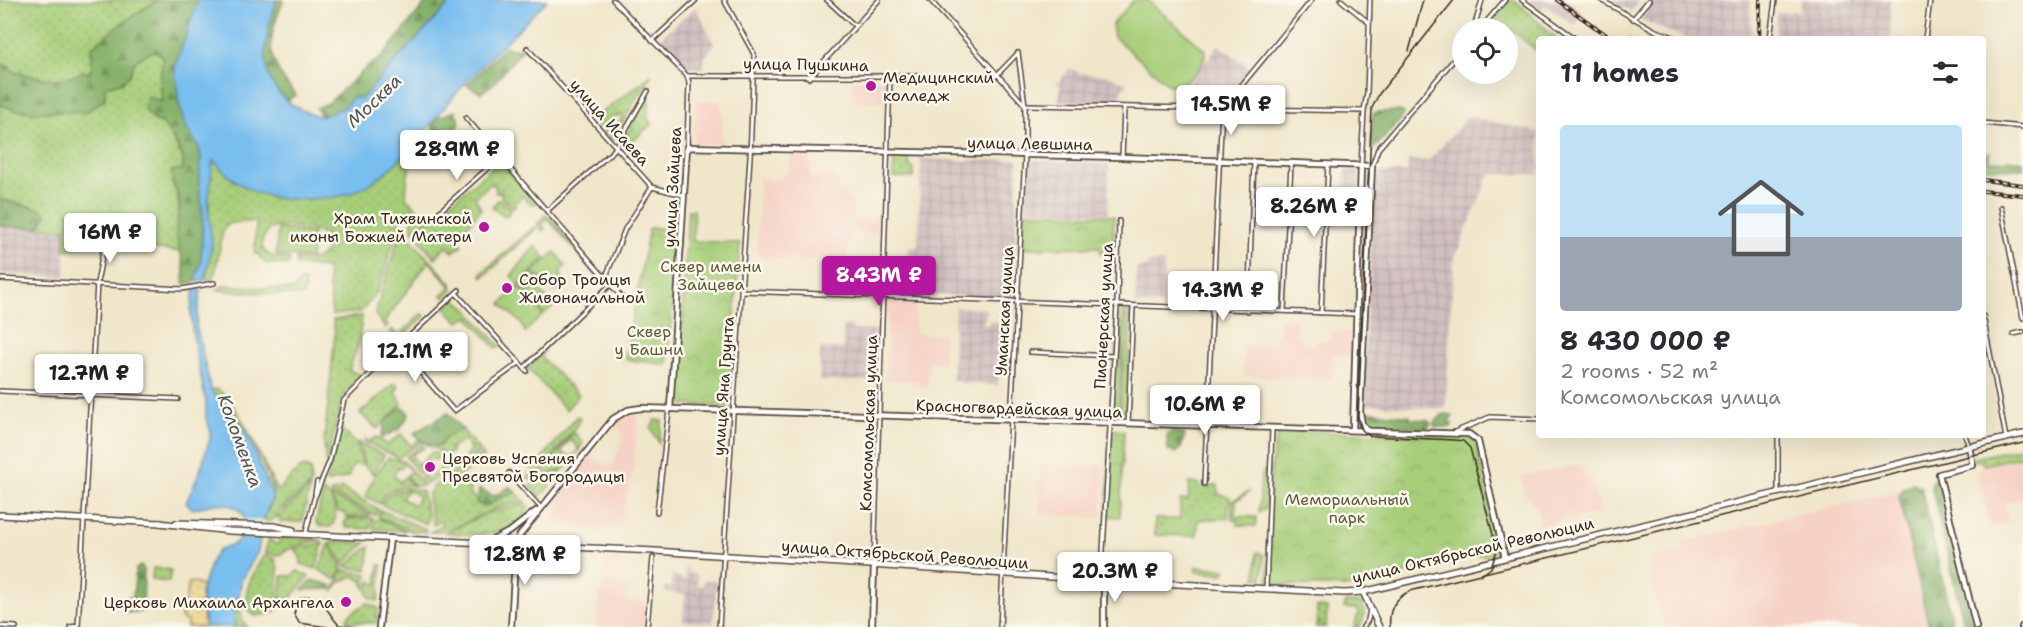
<!DOCTYPE html>
<html lang="en">
<head>
<meta charset="utf-8">
<style>
	:root { --surface:#fff; --page:#f7f7f7; --text:#2b2b33; --muted:#7c7c81; --line:#e1e1e2; --accent:#b5179e }
	body { margin:0; font-family:"Shantell Sans",sans-serif; background:var(--page); color:var(--text); height:100vh; display:flex; flex-direction:column; font-size:22px; white-space:nowrap }
	* { box-sizing:border-box; margin:0 }
	p { font-size:20px; color:var(--muted) }
	.icon { flex:none; width:33px; height:33px; fill:none; stroke:currentColor; stroke-width:2; stroke-linecap:round; stroke-linejoin:round }
	.map { position:relative; flex:1; overflow:hidden }
	.side { position:absolute; left:1536px; top:36px; width:450px; height:402px; display:flex; flex-direction:column; background:var(--surface); border-radius:6px; box-shadow:0 6px 24px #0002 }
	.side>* { flex:none }
	.tools { position:absolute; left:1452px; top:18px; display:grid; gap:12px }
	.tools a { display:grid; place-items:center; width:66px; height:66px; border-radius:50%; background:var(--surface); box-shadow:0 6px 24px #0002; font-size:30px }
	.price { position:absolute; translate:-50% -51px; padding:0 14px; border-radius:6px; background:#fff; color:#222; font-size:20px; line-height:39px; filter:drop-shadow(0 2px 3px #0008) }
	.price::after { content:''; position:absolute; left:50%; top:36px; width:18px; height:14px; margin-left:-9px; background:inherit; clip-path:polygon(0 0,100% 0,50% 100%) }
	.price.selected { background:var(--accent); color:#fff }
	ul { padding:0; list-style:none }
	li { display:grid; align-content:center; gap:12px; height:318px; padding:0 24px }
	li+li { border-top:2px solid var(--line) }
	li span { display:grid; place-items:center; height:186px; border-radius:6px; color:#555 }
	li>.icon { margin-inline-start:auto }
	span .icon { width:108px; height:108px; fill:#fffc; stroke-width:1 }
	li b { font-size:26px }
	h2 { display:flex; justify-content:space-between; align-items:center; height:72px; padding:0 24px; font-size:26px }
	.map>svg:first-child { display:block }
	.built { fill:#f6d1c5 }
	.industrial { fill:url(#industrial-grid) }
	.railway { fill:#d1bfbf }
	.grass { fill:url(#grass-dots); stroke:#717c4c; stroke-width:1.5; fill-rule:evenodd }
	.forest { fill:url(#forest-firs); stroke:#606e44; stroke-width:1.5 }
	.sand { fill:url(#sand-dots); stroke:#94825e; stroke-width:1.5 }
	.park { fill:url(#park-crowns); stroke:#717c4c; stroke-width:1.5 }
	.garden { fill:#a7ce79; stroke:#717c4c; stroke-width:1.5 }
	.water { fill:#78beef; stroke:#5a7486; stroke-width:1.5 }
	.pier { fill:#f0e6ca }
	.lines { fill:none; stroke-linecap:round; stroke-linejoin:round }
	.street-casing { stroke:#564638; stroke-width:6 }
	.secondary-casing { stroke:#564638; stroke-width:8 }
	.primary-casing { stroke:#564638; stroke-width:8 }
	.street { stroke:#fff; stroke-width:3 }
	.secondary { stroke:#fff; stroke-width:4.5 }
	.primary { stroke:#fff; stroke-width:5 }
	.tram { stroke:#3b2a1e; stroke-width:1.5 }
	.rail-casing { stroke:#3b2a1e; stroke-width:4 }
	.rail { stroke:#fbf7ec; stroke-width:1.5; stroke-dasharray:4.5; stroke-linecap:butt }
	.poi-dot { fill:#b5179e; stroke:#fbf7ec; stroke-width:2 }
	.labels { text-anchor:middle; stroke-width:5; stroke-linejoin:round; paint-order:stroke }
	.street-label { font-size:16px; fill:#3b2a1e; stroke:#fbf7ec }
	.poi-label { font-size:16px; fill:#3b2a1e; stroke:#fbf7ec; text-anchor:start }
	.park-label { font-size:16px; fill:#5b5b39; stroke:#fbf7ec }
	.water-label { font-size:18px; font-style:italic; fill:#4d565d; stroke:#fbf7ec }
</style>
</head>
<body>
<div class="map">
<svg width="2023" height="627" viewBox="0 0 2023 627">
	<defs>
		<pattern id="industrial-grid" width="8" height="8" patternUnits="userSpaceOnUse" patternTransform="scale(1.5)"><rect width="8" height="8" fill="#d1bfbf"/><path d="M0 4h8M4 0v8" fill="none" stroke="#b4a4a4"/></pattern>
		<pattern id="grass-dots" width="8" height="8" patternUnits="userSpaceOnUse" patternTransform="scale(1.5)"><rect width="8" height="8" fill="#a7ce79"/><path d="M2 2h.1M6 6h.1" fill="none" stroke="#91b168" stroke-width="1.8" stroke-linecap="round"/></pattern>
		<pattern id="forest-firs" width="22" height="20" patternUnits="userSpaceOnUse" patternTransform="scale(1.5)"><rect width="22" height="20" fill="#85b169"/><path d="M5 1l3.5 6h-7zM16 11l3.5 6h-7z" fill="#6e9056"/></pattern>
		<pattern id="sand-dots" width="8" height="8" patternUnits="userSpaceOnUse" patternTransform="scale(1.5)"><rect width="8" height="8" fill="#eeda9e"/><path d="M2 2h.1M6 6h.1" fill="none" stroke="#cdbb88" stroke-width="1.8" stroke-linecap="round"/></pattern>
		<pattern id="park-crowns" width="20" height="18" patternUnits="userSpaceOnUse" patternTransform="scale(1.5)"><rect width="20" height="18" fill="#a7ce79"/><path d="M2 6a3 3 0 1 1 6 0M12 15a3 3 0 1 1 6 0" fill="none" stroke="#91b168"/></pattern>
	</defs>
	<rect width="100%" height="100%" fill="#fbf7ec"/>
	<filter id="ink" filterUnits="userSpaceOnUse"><feTurbulence type="fractalNoise" baseFrequency=".0167" numOctaves="2"/><feDisplacementMap in="SourceGraphic" scale="12" xChannelSelector="R" yChannelSelector="G"/><feConvolveMatrix kernelMatrix="1 2 1 2 8 2 1 2 1" color-interpolation-filters="sRGB"/></filter>
	<filter id="wash" filterUnits="userSpaceOnUse"><feTurbulence type="fractalNoise" baseFrequency=".008" numOctaves="4" result="noise"/><feDisplacementMap in="SourceGraphic" scale="24" xChannelSelector="R" yChannelSelector="G"/><feGaussianBlur stdDeviation="1.35" result="paint"/><feColorMatrix in="noise" values="0 0 0 0 0 0 0 0 0 0 0 0 0 0 0 0 0 1.4 0 .05"/><feComposite in="paint" operator="in"/></filter>
	<g filter="url(#wash)">
		<rect width="100%" height="100%" fill="#f0e6ca"/>
		<g class="built">
			<polygon points="853,80 887,80 886,102 853,101"/>
			<polygon points="696,100 721,101 722,144 694,143"/>
			<polygon points="791,154 810,154 810,179 831,175 853,203 853,219 873,220 874,216 883,216 882,231 878,231 878,234 851,231 847,261 765,258 757,255 759,179 778,179 790,169"/>
			<polygon points="888,300 916,301 915,334 944,335 943,363 928,362 926,387 921,386 917,382 886,380"/>
			<polygon points="1279,317 1297,318 1297,335 1301,335 1301,345 1315,346 1316,341 1332,341 1333,332 1351,332 1350,355 1333,355 1332,379 1243,376 1244,344 1274,346 1275,335 1279,335"/>
			<polygon points="634,415 639,417 633,469 620,524 601,531 556,520 562,487 586,455 606,465 614,464 622,441 621,432 613,421"/>
			<polygon points="2023,458 2023,498 2003,502 2008,523 1991,527 1976,469"/>
			<polygon points="1040,464 1104,467 1101,518 1039,514"/>
			<polygon points="1582,465 1586,477 1590,476 1601,513 1540,526 1538,508 1526,494 1520,476"/>
			<polygon points="1905,490 1938,627 1663,627 1650,572 1653,571 1650,559 1681,552 1684,550 1682,542"/>
			<polygon points="605,554 620,556 615,584 628,587 625,600 646,603 645,627 598,627 599,592 602,591"/>
		</g>
		<g class="industrial">
			<polygon points="1610,0 1639,0 1631,12 1624,7 1621,9"/>
			<polygon points="1654,0 1750,0 1752,39 1689,39 1672,33 1641,19"/>
			<polygon points="1801,0 1890,0 1890,39 1776,39 1776,13 1800,11"/>
			<polygon points="696,7 714,44 703,60 703,69 684,67 659,39"/>
			<polygon points="1218,45 1252,69 1223,105 1168,105 1181,85 1192,80"/>
			<polygon points="1070,68 1080,73 1106,75 1127,83 1126,87 1122,87 1120,102 1058,101 1061,85 1057,84"/>
			<polygon points="1466,116 1539,132 1539,174 1490,174 1454,259 1445,409 1362,404 1374,176 1380,176 1380,172 1407,172 1408,160 1428,161 1463,123"/>
			<polygon points="921,158 964,161 1018,159 1013,297 908,294 912,266 910,266 908,247 918,247"/>
			<polygon points="1029,160 1109,164 1108,214 1026,209"/>
			<polygon points="1345,169 1359,170 1357,211 1344,211"/>
			<polygon points="0,226 65,229 65,277 0,274"/>
			<polygon points="1147,262 1164,262 1162,305 1135,304 1137,268 1147,266"/>
			<polygon points="955,307 987,309 983,324 989,325 990,321 1003,324 998,385 961,383 960,381 953,380"/>
			<polygon points="843,325 851,325 853,330 878,330 877,381 819,381 820,348 843,349"/>
			<polygon points="686,565 688,573 697,574 697,585 703,586 704,580 716,581 713,623 683,621 685,594 665,592 665,587 671,587 672,574 685,580"/>
		</g>
		<polygon class="railway" points="1528,0 1568,0 1584,14 1575,26 1545,5 1540,9"/>
		<g class="grass">
			<path d="M0,0H158L123,22L91,48L92,67L89,74L83,71C62,85 37,77 14,72L8,66L0,65Z"/>
			<polygon points="1509,0 1515,0 1557,39 1539,39 1539,53 1507,26 1504,28 1494,19"/>
			<path d="M152,51L159,53L163,59L160,78L162,102L148,96L183,158V169L171,182C183,203 178,206 177,228C176,235 180,244 181,252L110,243L107,220L89,216L86,244L65,250V229L37,228L43,223L36,208L0,199V104C25,118 57,109 85,113L105,99V87L123,82L130,74L135,61Z"/>
			<polygon points="652,75 646,81 648,86 638,95 619,130 613,125 621,121 622,114 616,116 608,125 618,133 612,140 593,119"/>
			<polygon points="647,98 650,99 647,118 652,124 627,146 622,141"/>
			<path d="M419,138C420,151 414,156 410,167C408,171 406,190 406,197L428,220L412,232V213L407,210L402,214L378,291L361,312L332,315L327,268L296,265V259L315,260L326,252L327,240C319,226 282,223 268,230L262,240L263,250L273,257L290,259L289,265L265,263L258,254H255L256,221L230,223L223,230L214,279L205,280L209,261V194L212,159L235,182H371Z"/>
			<polygon points="894,157 909,157 909,166 914,168 913,178 893,177"/>
			<polygon points="500,161 537,203 530,204 523,196 515,203 515,207 501,198 502,192 496,193 496,188 492,183 475,197 481,209 462,233 453,233 462,245 453,252 446,246 435,258 415,234 430,221 437,220 439,213"/>
			<polygon points="498,200 512,208 506,217 492,207"/>
			<polygon points="545,215 549,216 601,277 599,278 548,219 542,224 545,229 542,231 537,224"/>
			<polygon points="534,227 536,229 483,277 481,274"/>
			<polygon points="401,229 451,283 453,290 445,298 442,295 451,287 429,261 385,321 388,325 385,328 375,314"/>
			<polygon points="301,280 305,282 303,296 217,290 225,285 294,290"/>
			<polygon points="455,299 462,304 500,346 497,349 468,317 459,322 445,308"/>
			<polygon points="422,313 425,316 399,340 389,332 392,329 398,336"/>
			<polygon points="362,316 359,342 349,370 363,376 344,396 326,463 324,443 335,334 333,320"/>
			<polygon points="545,350 541,357 579,395 566,410 528,369"/>
			<polygon points="395,383 399,387 395,391 402,404 377,429 360,413"/>
			<path d="M216,389C237,398 266,469 277,491L298,470L305,467L311,470V484L279,511L271,521H263C267,513 273,502 273,494C273,483 247,430 239,421C233,414 213,396 211,390Z"/>
			<polygon points="577,416 580,418 576,427 534,478 524,480"/>
			<polygon points="655,420 662,421 659,443 651,428"/>
			<polygon points="340,428 356,443 363,465 354,464 348,477 326,483"/>
			<polygon points="462,429 480,451 468,459 465,456 471,450 464,440 450,448 452,452 447,455 422,442 398,458 364,441 366,439 369,442 375,437 388,445 401,434 411,446 419,439 438,446 448,436"/>
			<polygon points="574,432 583,443 577,453 578,447 570,440 561,451 569,457 576,454 564,469 538,477"/>
			<polygon points="358,442 384,455 373,474 365,466"/>
			<polygon points="422,445 424,448 411,455 419,465 432,452 443,456 435,460 433,458 419,468 422,472 419,474 406,457"/>
			<polygon points="2023,447 2023,456 1983,465 1982,461 1975,461 1974,458"/>
			<path d="M482,453L484,457L459,477L471,490L469,492L483,507L510,486L526,503C489,502 461,533 430,532L443,525L441,521L433,525L428,495L434,486Z"/>
			<polygon points="388,458 403,461 424,485 415,486 406,476 411,471 405,464 400,468 398,467 394,475 400,482 405,477 413,486 406,485 385,494 380,504 365,496 375,475"/>
			<polygon points="446,458 458,466 427,484 421,477 424,475 427,479 441,469 440,467 445,463"/>
			<polygon points="1266,468 1266,508 1259,513 1261,476"/>
			<polygon points="562,471 540,497 530,486 536,480"/>
			<polygon points="1189,483 1200,484 1203,488 1218,485 1218,494 1230,497 1227,518 1198,520 1197,536 1155,535 1155,519 1180,519 1180,500 1188,500"/>
			<polygon points="310,487 302,522 280,522 281,518 276,518"/>
			<polygon points="341,488 378,509 375,515 330,493 336,490 339,492"/>
			<path d="M406,488L422,491L428,517L426,524L382,505L387,496ZM407,490L419,496L415,505L402,499Z"/>
			<path d="M323,491C335,498 340,518 330,527L320,526L316,522Z"/>
			<polygon points="1250,491 1236,501 1235,516 1256,517 1256,526 1237,525 1237,520 1231,519 1232,501"/>
			<polygon points="331,496 370,515 369,516 347,517 344,512 338,512"/>
			<path d="M522,505L529,507C514,540 475,535 446,533L487,513Z"/>
			<polygon points="380,510 425,529 426,532 412,531 380,518 378,516"/>
			<polygon points="373,518 370,529 347,528 344,524 347,519"/>
			<polygon points="379,519 406,531 373,529 375,520"/>
			<polygon points="269,538 275,544 279,543 280,538 322,539 293,547 277,556 265,552"/>
			<polygon points="331,541 366,543 343,564 331,544"/>
			<polygon points="323,543 316,569 301,564 300,557 294,549"/>
			<polygon points="329,544 342,567 337,578 334,579 319,570"/>
			<polygon points="370,546 367,570 346,567 345,566"/>
			<polygon points="1257,552 1264,555 1262,579 1256,578"/>
			<path d="M264,555L275,559L278,569L277,596L283,605L270,614L255,616C234,603 255,570 264,555Z"/>
			<polygon points="379,565 382,565 378,601 370,598 367,591 370,581 377,585"/>
			<polygon points="1196,567 1225,569 1224,574 1196,572"/>
			<polygon points="342,570 367,574 365,588 362,581 354,576 341,581 333,592"/>
			<polygon points="298,571 309,577 285,604 280,597 282,576 291,576"/>
			<polygon points="239,598 242,620 247,627 235,627 235,603"/>
			<path d="M1345,602L1361,603C1366,612 1365,618 1359,627H1354L1359,612L1357,609L1344,608Z"/>
			<polygon points="367,603 378,608 376,623 346,622 349,615"/>
			<polygon points="1317,607 1327,608 1326,627 1316,627 1316,623 1321,623 1317,620"/>
		</g>
		<g class="forest">
			<path d="M158,0H198L175,68L179,104L185,125L199,148L201,157L199,181L203,216L201,262L195,282L183,284C187,265 178,250 176,232C175,220 182,210 179,198C176,187 171,183 172,171L183,169V158L177,145L163,123L154,120L144,109L147,96L162,102L160,78L163,59L159,53L152,51L135,61L130,74L123,82L105,87V99L85,113C57,109 25,118 0,104V65L8,66L14,72C37,77 62,85 83,71L89,73L92,67L91,48L123,22Z"/>
			<path d="M277,0H284C265,41 266,61 296,95L288,100C253,77 265,33 277,0Z"/>
			<polygon points="428,0 453,0 362,98 352,98 343,108 322,117 316,108 328,103 367,67 381,58"/>
			<polygon points="506,46 509,49 524,48 494,83 481,93 467,85"/>
			<polygon points="455,111 460,122 457,127 434,154 427,152 422,137 430,139 434,136 432,125 439,117"/>
			<polygon points="1399,111 1404,113 1402,118 1373,150 1371,146 1373,114 1377,112"/>
			<polygon points="1990,152 1989,161 2019,160 2023,161 2023,169 1983,168 1983,156"/>
			<polygon points="0,199 43,210 47,215 37,228 0,226"/>
			<polygon points="400,408 404,408 409,414 400,429 381,438 385,422"/>
			<polygon points="1364,411 1410,416 1410,419 1428,420 1431,424 1427,428 1368,426 1363,420"/>
			<polygon points="448,413 462,429 445,438 440,446 422,442 414,433"/>
			<polygon points="1448,414 1453,416 1448,422 1453,424 1451,427 1435,427 1434,424 1442,415"/>
			<polygon points="1173,431 1185,435 1181,448 1176,453 1168,450 1167,435"/>
			<polygon points="1936,477 1938,479 1972,627 1966,627 1964,623 1931,485"/>
			<polygon points="1913,483 1921,487 1951,618 1951,627 1929,627 1899,496 1903,489"/>
			<polygon points="510,487 514,493 497,499 489,506 477,504 479,489 494,496"/>
			<polygon points="141,566 144,569 143,611 128,613 123,610 123,598 133,597 136,569"/>
			<polygon points="312,580 331,585 332,589 302,590"/>
		</g>
		<polygon class="sand" points="193,582 202,587 201,607 205,627 187,627 187,622 181,618 189,583"/>
		<g class="park">
			<polygon points="688,210 694,210 693,241 740,243 728,407 677,404"/>
			<polygon points="1022,212 1114,216 1113,254 1101,253 1100,247 1020,248"/>
			<polygon points="649,228 679,229 667,365 625,359"/>
			<polygon points="1118,311 1124,311 1118,414 1116,417 1112,417"/>
			<polygon points="1126,311 1131,312 1126,418 1120,417"/>
			<polygon points="1113,430 1124,431 1120,517 1107,516 1111,433"/>
			<path d="M1286,431L1468,436L1476,442L1499,550L1495,554L1471,556L1449,564L1345,587L1272,584L1268,580C1269,555 1267,446 1280,432Z"/>
		</g>
		<g class="garden">
			<path d="M1134,0H1147L1205,50C1206,68 1187,86 1169,85L1114,37L1112,24Z"/>
			<polygon points="278,229 313,232 311,258 276,255"/>
			<polygon points="535,246 545,258 519,285 511,276"/>
			<polygon points="555,252 566,266 560,271 564,285 556,291 533,272"/>
			<polygon points="532,273 540,280 526,293 519,286"/>
			<polygon points="536,286 553,307 544,314 527,295"/>
			<polygon points="518,287 543,315 525,332 521,323 501,304"/>
			<polygon points="153,568 171,570 169,582 152,580"/>
		</g>
		<g class="water">
			<path d="M198,0H277C257,55 258,100 322,117L343,108L352,98H362L453,0H547C517,32 484,62 455,95C424,131 390,184 341,196C327,199 313,199 300,199C263,201 236,187 213,160L208,206L212,244L205,280L195,282L201,262L203,216L199,181L201,157L199,148L185,125L179,104L175,68Z"/>
			<path d="M201,289L196,325L211,390L245,430L273,496L263,521L258,551L241,582L239,598L235,603V627H205L201,591L212,559L220,549L234,544L242,536L244,516C232,498 211,504 193,509L186,503L200,471L210,438V428L206,419V403L192,330L191,311L194,290Z"/>
		</g>
		<polygon class="pier" points="241,519 266,521 264,537 237,536 240,534"/>
	</g>
	<g filter="url(#ink)">
		<g class="lines">
			<g class="street-casing">
				<g id="street">
					<polyline points="613,0 687,76 689,83 687,147"/>
					<polyline points="827,0 855,26"/>
					<polyline points="930,0 1024,104"/>
					<polyline points="1341,0 1368,22"/>
					<polyline points="1522,0 1576,39"/>
					<polyline points="1601,0 1656,31 1680,39"/>
					<polyline points="1633,19 1649,0"/>
					<polyline points="1474,28 1482,0"/>
					<polyline points="1481,28 1505,0"/>
					<polyline points="1770,39 1775,0"/>
					<polyline points="1925,39 1930,0"/>
					<polyline points="652,41 696,0"/>
					<polyline points="527,48 652,187 683,195"/>
					<polyline points="687,76 996,76"/>
					<polyline points="996,76 1018,53"/>
					<polyline points="809,78 879,0"/>
					<polyline points="1025,105 1364,111"/>
					<polyline points="466,118 625,301"/>
					<polyline points="1983,123 2023,127"/>
					<polyline points="1122,157 1124,108"/>
					<polyline points="1361,166 1364,111 1367,93 1370,0"/>
					<polyline points="1372,166 1378,149 1462,50"/>
					<polyline points="2001,207 2023,318"/>
					<polyline points="547,211 614,150 648,91"/>
					<polyline points="429,221 500,157"/>
					<polyline points="0,279 182,289 214,283"/>
					<polyline points="605,279 625,229 652,187"/>
					<polyline points="741,291 1356,314"/>
					<polyline points="456,293 527,371"/>
					<polyline points="1248,311 1254,162"/>
					<polyline points="1284,311 1291,163"/>
					<polyline points="1321,313 1328,165"/>
					<polyline points="1983,316 2006,438"/>
					<polyline points="2013,334 2023,332"/>
					<polyline points="393,341 454,411 519,363"/>
					<polyline points="1030,352 1113,356"/>
					<polyline points="524,368 610,285"/>
					<polyline points="0,391 178,399"/>
					<polyline points="1128,424 1133,306"/>
					<polyline points="1455,432 1490,417 1539,419"/>
					<polyline points="1965,435 1969,447"/>
					<polyline points="509,473 541,508"/>
					<polyline points="1204,484 1222,109 1312,0"/>
					<polyline points="1778,492 1778,435"/>
					<polyline points="315,494 317,482"/>
					<polyline points="657,512 669,410"/>
					<polyline points="306,532 314,499 330,460 344,400 384,360 459,290"/>
					<polyline points="874,566 890,77"/>
					<polyline points="1104,579 1103,550 1117,305 1119,221"/>
					<polyline points="1266,589 1272,429"/>
					<polyline points="0,626 16,627"/>
					<polyline points="70,627 78,626"/>
					<polyline points="78,627 97,283 105,241"/>
					<polyline points="647,627 653,558"/>
					<polyline points="719,627 750,157 754,54 724,0"/>
					<polyline points="1000,627 1025,155 1025,105 1018,53"/>
					<polyline points="1363,627 1368,620 1370,609"/>
				</g>
			</g>
			<g class="secondary-casing">
				<g id="secondary">
					<polyline points="670,409 687,147 1122,157 1372,166 1360,413 1362,424 1367,430"/>
					<polyline points="1353,430 1361,166"/>
					<polyline points="1969,447 1973,465 1939,474 1976,627"/>
					<polyline points="489,542 512,530 536,511"/>
					<polyline points="379,627 390,538"/>
					<polyline points="511,627 516,544 520,535 613,419 628,410 641,408 1469,434 1478,441 1505,558"/>
					<polyline points="872,627 874,566"/>
					<polyline points="1104,627 1104,579"/>
					<polyline points="2022,627 2023,627"/>
				</g>
			</g>
			<g class="primary-casing">
				<g id="primary">
					<polyline points="0,515 161,523"/>
					<polyline points="159,523 230,531 655,551 1050,577 1344,593 1363,592 2023,434"/>
					<polyline points="176,523 274,526 293,530"/>
					<polyline points="1363,592 1379,627"/>
				</g>
			</g>
			<use href="#street" class="street"/>
			<use href="#secondary" class="secondary"/>
			<use href="#primary" class="primary"/>
			<g class="tram">
				<polyline points="1454,0 1379,94 1372,108 1358,417 1362,430 1370,436 1454,440 1463,441 1470,448 1497,550 1491,568 1480,576"/>
				<polyline points="1409,51 1423,0"/>
				<path d="M327,627L299,623L294,614L298,600C321,587 326,613 339,625L353,627"/>
				<path d="M1390,627C1388,610 1395,598 1410,591L2023,443"/>
			</g>
			<g class="rail-casing">
				<g id="rail">
					<polyline points="1557,0 1612,39"/>
					<polyline points="1632,36 1637,39"/>
					<polyline points="1759,39 1760,0"/>
					<polyline points="1983,180 2023,185"/>
					<polyline points="1983,191 2023,195"/>
				</g>
			</g>
			<use href="#rail" class="rail"/>
		</g>
	</g>
	<g class="poi-dot">
		<circle cx="871" cy="86" r="6"/>
		<circle cx="484" cy="227" r="6"/>
		<circle cx="507" cy="288" r="6"/>
		<circle cx="430" cy="467" r="6"/>
		<circle cx="346" cy="602" r="6"/>
	</g>
	<g class="labels">
		<g class="street-label">
			<text transform="translate(806 64) rotate(1)" y="6">улица Пушкина</text>
			<text transform="translate(610 122) rotate(48)" y="6">улица Исаева</text>
			<text transform="translate(1030 143) rotate(1)" y="6">улица Левшина</text>
			<text transform="translate(672 187) rotate(-87)" y="6">улица Зайцева</text>
			<text transform="translate(1004 311) rotate(-87)" y="6">Уманская улица</text>
			<text transform="translate(1103 316) rotate(-87)" y="6">Пионерская улица</text>
			<text transform="translate(723 386) rotate(-86)" y="6">улица Яна Грунта</text>
			<text transform="translate(1019 408) rotate(2)" y="6">Красногвардейская улица</text>
			<text transform="translate(868 423) rotate(-88)" y="6">Комсомольская улица</text>
			<text transform="translate(1473 550) rotate(-13)" y="6">улица Октябрьской Революции</text>
			<text transform="translate(905 554) rotate(4)" y="6">улица Октябрьской Революции</text>
		</g>
		<g class="poi-label">
			<text x="883" y="83">Медицинский<tspan x="883" dy="18">колледж</tspan></text>
			<text x="472" y="224" text-anchor="end">Храм Тихвинской<tspan x="472" dy="18">иконы Божией Матери</tspan></text>
			<text x="519" y="285">Собор Троицы<tspan x="519" dy="18">Живоначальной</tspan></text>
			<text x="442" y="464">Церковь Успения<tspan x="442" dy="18">Пресвятой Богородицы</tspan></text>
			<text x="334" y="608" text-anchor="end">Церковь Михаила Архангела</text>
		</g>
		<g class="park-label">
			<text x="711" y="272">Сквер имени<tspan x="711" dy="18">Зайцева</tspan></text>
			<text x="649" y="337">Сквер<tspan x="649" dy="18">у Башни</tspan></text>
			<text x="1347" y="505">Мемориальный<tspan x="1347" dy="18">парк</tspan></text>
		</g>
		<g class="water-label">
			<text transform="translate(374 101) rotate(-44)" y="6">Москва</text>
			<text transform="translate(240 441) rotate(70)" y="6">Коломенка</text>
		</g>
	</g>
</svg>
<div class="tools">
<a><svg class="icon" aria-label="locate" viewBox="0 0 24 24"><circle cx="12" cy="12" r="6"/><path d="M12 2v4M12 18v4M2 12h4M18 12h4"/></svg></a>
</div>
<b class="price" style="left:1231px;top:136px">14.5M ₽</b>
<b class="price" style="left:457px;top:181px">28.9M ₽</b>
<b class="price" style="left:1314px;top:238px">8.26M ₽</b>
<b class="price" style="left:110px;top:264px">16M ₽</b>
<b class="price selected" style="left:879px;top:307px">8.43M ₽</b>
<b class="price" style="left:1223px;top:322px">14.3M ₽</b>
<b class="price" style="left:415px;top:383px">12.1M ₽</b>
<b class="price" style="left:89px;top:405px">12.7M ₽</b>
<b class="price" style="left:1205px;top:436px">10.6M ₽</b>
<b class="price" style="left:525px;top:586px">12.8M ₽</b>
<b class="price" style="left:1115px;top:603px">20.3M ₽</b>
<section class="side">
<h2>11 homes<svg class="icon" aria-label="filters" viewBox="0 0 24 24"><path d="M4 7h16M4 17h16"/><circle cx="9" cy="7" r="2"/><circle cx="15" cy="17" r="2"/></svg></h2>
<ul>
<li><span style="background:linear-gradient(#bfe0f5 60%,#9aa5b1 0)"><svg class="icon" aria-label="home" viewBox="0 0 24 24"><path d="M3 11l9-7 9 7M6 9v11h12V9"/></svg></span><div><b>8 430 000 ₽</b><p>2 rooms · 52 m²</p><p>Комсомольская улица</p></div></li>
</ul>
</section>
</div>
</body>
</html>
